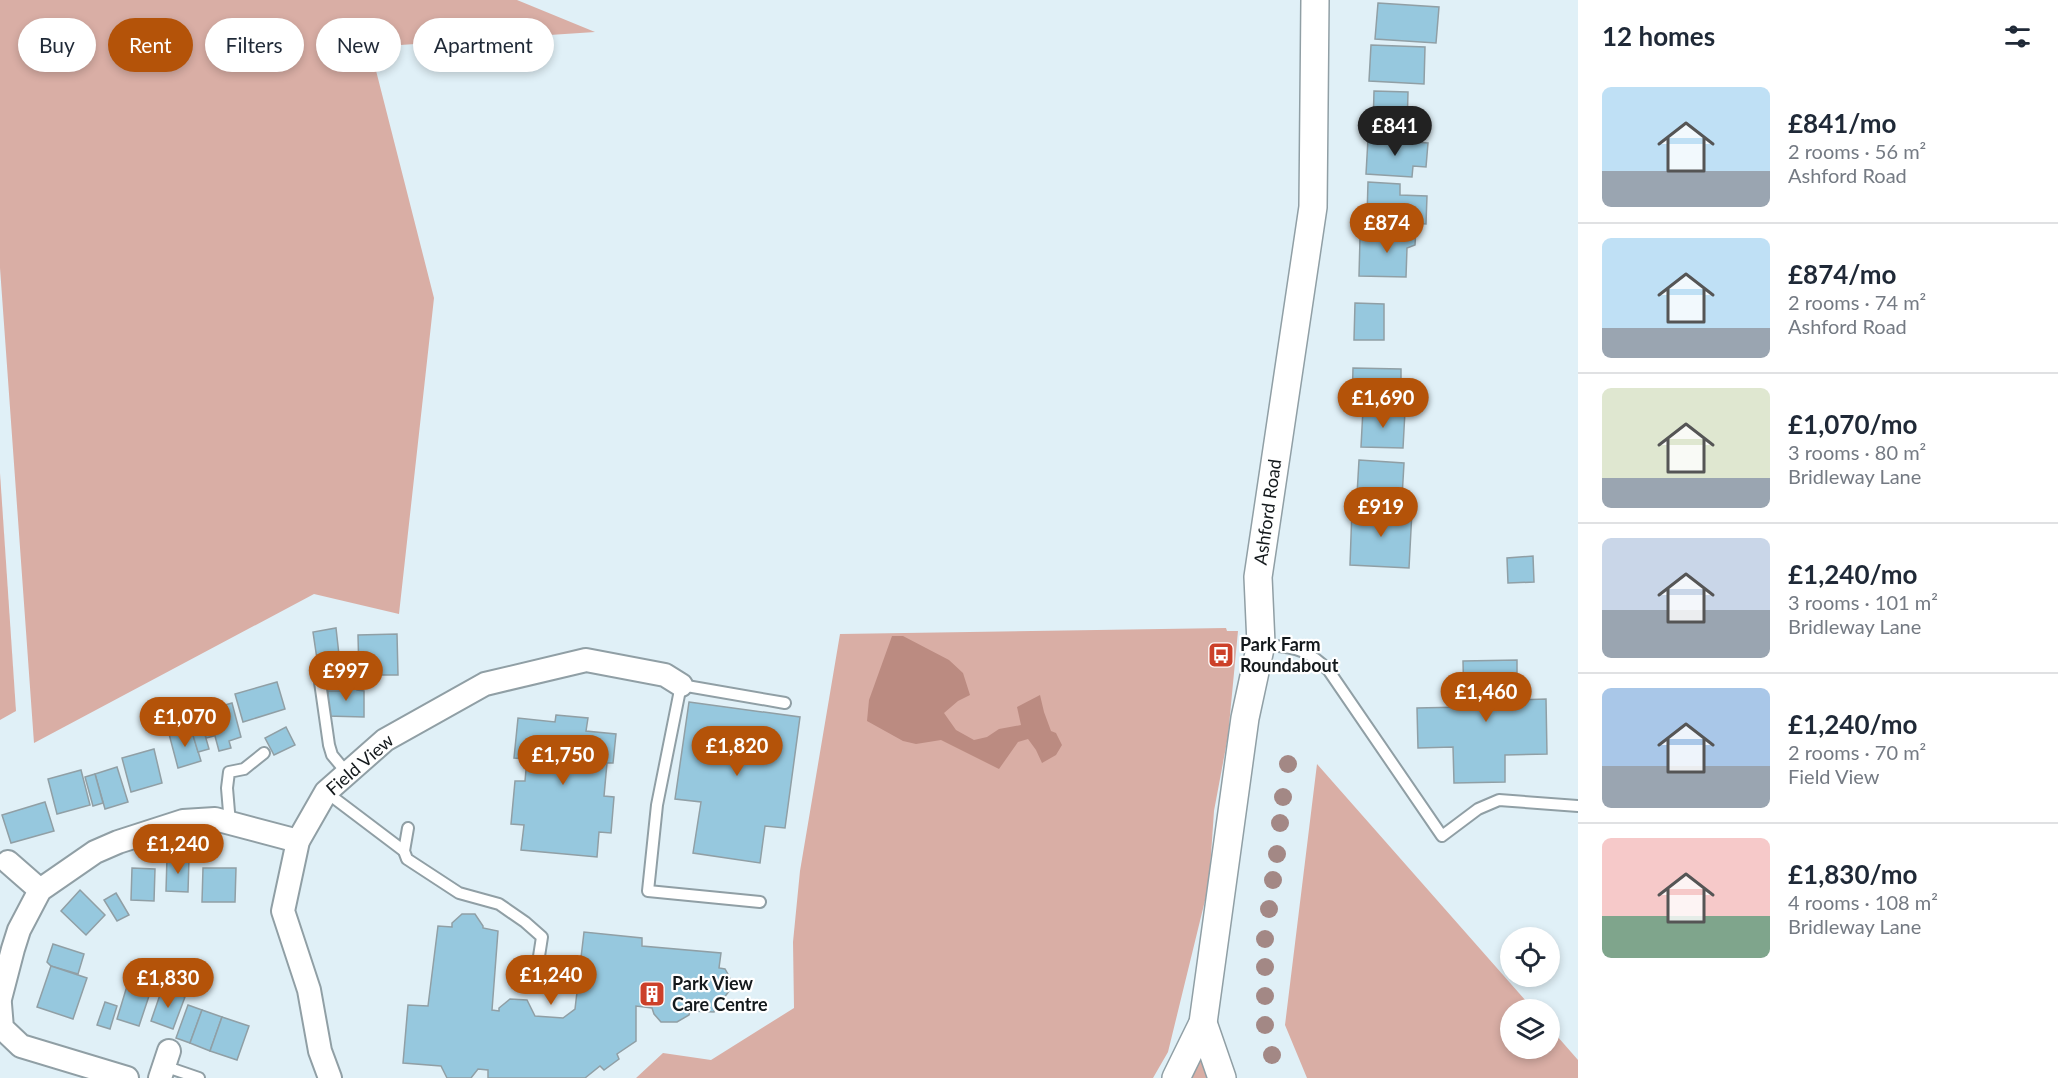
<!DOCTYPE html>
<html lang="en">
<head>
<meta charset="utf-8">
<style>
	:root { --surface:#fff; --page:#f2f2f3; --text:#1f2937; --muted:#747a83; --line:#e0e1e3; --accent:#b45309 }
	body { margin:0; font-family:Lato,sans-serif; background:var(--page); color:var(--text); height:100vh; display:flex; flex-direction:column; font-size:22px; white-space:nowrap }
	* { box-sizing:border-box; margin:0 }
	p { font-size:20px; color:var(--muted) }
	.icon { flex:none; width:33px; height:33px; fill:none; stroke:currentColor; stroke-width:2; stroke-linecap:round; stroke-linejoin:round }
	.map { position:relative; flex:1; overflow:hidden }
	.drawer { display:flex; flex-direction:column; background:var(--surface); width:480px }
	.drawer>* { flex:none }
	.top-card { position:absolute; left:18px; top:18px; width:570px; height:54px; display:flex; gap:12px }
	.controls { position:absolute; left:1500px; top:927px; display:grid; gap:12px }
	.controls a { display:grid; place-items:center; width:60px; height:60px; border-radius:50%; background:var(--surface); box-shadow:0 3px 9px #0003; font-size:30px }
	.price { position:absolute; translate:-50% -51px; padding:0 14px; border-radius:21px; background:var(--accent); color:#fff; font-size:20px; line-height:39px; filter:drop-shadow(0 2px 3px #0008) }
	.price::after { content:''; position:absolute; left:50%; top:36px; width:18px; height:14px; margin-left:-9px; background:inherit; clip-path:polygon(0 0,100% 0,50% 100%) }
	.price.selected { background:#222; color:#fff }
	ul { padding:0; list-style:none }
	li { display:flex; align-items:center; gap:18px; height:150px; padding:0 24px }
	li+li { border-top:2px solid var(--line) }
	li span { display:grid; place-items:center; flex:none; width:168px; height:120px; border-radius:9px; color:#555 }
	li>.icon { margin-inline-start:auto }
	span .icon { width:72px; height:72px; fill:#fffc; stroke-width:1 }
	li b { font-size:26px }
	h2 { display:flex; justify-content:space-between; align-items:center; height:72px; padding:0 24px; font-size:26px }
	.pill { padding:0 21px; border-radius:27px; background:var(--surface); box-shadow:0 3px 9px #0003; font-size:21px; line-height:54px }
	.pill.selected { background:var(--accent); color:#fff }
	main { display:flex; flex:1; min-height:0 }
	.map>svg:first-child { display:block }
	.green { fill:#d9aea5 }
	.water { fill:#bb8b81 }
	.building { fill:#96c8de; stroke:#909fa5; stroke-width:1.5 }
	.lines { fill:none; stroke-linecap:round; stroke-linejoin:round }
	.service-casing { stroke:#909fa5; stroke-width:14 }
	.minor-casing { stroke:#909fa5; stroke-width:26 }
	.tertiary-casing { stroke:#909fa5; stroke-width:30 }
	.service { stroke:#fff; stroke-width:10 }
	.minor { stroke:#fff; stroke-width:22 }
	.tertiary { stroke:#fff; stroke-width:27 }
	.tree { fill:#a38885 }
	.labels { text-anchor:middle; stroke-width:4.5; stroke-linejoin:round; paint-order:stroke }
	.street-label { font-size:18px; fill:#14191c; stroke:#fff }
	.poi-label { font-size:18px; font-weight:bold; fill:#14191c; stroke:#fff; text-anchor:start }
</style>
</head>
<body>
<main>
<div class="map">
<svg width="1578" height="1078" viewBox="0 0 1578 1078">
	<rect width="100%" height="100%" fill="#e0f0f7"/>
	<g class="green">
		<polygon points="0,0 517,0 595,32 370,47 434,298 399,614 314,594 34,743 0,268"/>
		<polygon points="0,473 16,711 0,720"/>
		<polygon points="1226,628 1227,631 1238,631 1228,736 1214,811 1209,884 1168,1052 1153,1078 636,1078 663,1053 711,1060 794,1008 793,942 800,871 840,634"/>
		<polygon points="1317,764 1533,1009 1510,1010 1510,1048 1550,1048 1550,1028 1578,1060 1578,1078 1307,1078 1285,1025"/>
		<polygon points="1203,1045 1212,1078 1191,1078"/>
	</g>
	<polygon class="water" points="892,636 903,636 949,660 963,673 970,695 958,701 944,713 956,730 974,740 987,737 999,729 1021,725 1017,707 1040,695 1044,712 1051,731 1056,733 1062,745 1056,755 1042,763 1036,750 1028,739 1018,742 999,769 941,740 916,744 903,741 867,721 869,700"/>
	<g class="building">
		<polygon points="1378,3 1439,7 1436,43 1375,39"/>
		<polygon points="1371,45 1425,47 1424,84 1369,81"/>
		<polygon points="1374,91 1408,92 1407,129 1373,128"/>
		<polygon points="1368,139 1428,143 1426,167 1413,166 1412,177 1366,174"/>
		<polygon points="1368,182 1400,184 1400,195 1427,196 1426,224 1396,222 1396,219 1367,217"/>
		<polygon points="1388,227 1416,228 1415,245 1407,248 1406,277 1359,276 1360,238 1388,239"/>
		<polygon points="1355,303 1384,304 1384,340 1354,340"/>
		<polygon points="1353,368 1401,369 1401,387 1394,387 1393,405 1352,405"/>
		<polygon points="1363,409 1405,411 1403,448 1361,447"/>
		<polygon points="1359,460 1404,463 1402,498 1357,495"/>
		<polygon points="1352,509 1412,511 1409,568 1350,565"/>
		<polygon points="1533,556 1534,582 1508,583 1507,558"/>
		<polygon points="336,628 339,655 317,659 313,632"/>
		<polygon points="397,634 398,675 359,675 358,635"/>
		<polygon points="1517,660 1517,700 1546,699 1547,754 1505,755 1505,782 1454,783 1453,747 1418,748 1417,708 1464,707 1463,661"/>
		<polygon points="344,680 355,680 357,690 364,691 364,717 327,716 328,691 344,691"/>
		<polygon points="277,682 285,709 243,722 235,694"/>
		<polygon points="689,702 800,717 785,828 765,826 760,863 693,853 701,802 675,799"/>
		<polygon points="232,703 241,737 229,741 231,748 219,751 208,710"/>
		<polygon points="208,710 214,736 206,738 198,712"/>
		<polygon points="556,715 588,718 586,731 616,734 613,763 607,763 604,796 614,797 611,833 599,832 597,857 521,850 524,825 511,824 515,781 525,781 527,759 514,758 518,718 555,722"/>
		<polygon points="286,727 295,745 274,755 265,738"/>
		<polygon points="191,728 201,761 178,768 169,734"/>
		<polygon points="203,728 209,749 198,752 192,732"/>
		<polygon points="154,749 162,783 131,792 122,758"/>
		<polygon points="117,767 128,802 105,809 95,774"/>
		<polygon points="81,770 90,805 57,814 48,779"/>
		<polygon points="95,774 103,803 93,806 85,777"/>
		<polygon points="45,802 54,831 11,843 2,815"/>
		<polygon points="167,857 189,858 188,892 166,891"/>
		<polygon points="132,868 155,869 154,901 131,900"/>
		<polygon points="203,868 236,868 235,902 202,902"/>
		<polygon points="80,890 105,915 86,935 61,911"/>
		<polygon points="116,893 129,915 117,921 104,900"/>
		<polygon points="462,914 475,914 483,926 483,928 498,931 492,1010 499,1011 499,1008 510,999 527,1000 535,1016 563,1018 575,1009 584,932 642,938 642,946 721,953 719,968 725,969 730,978 730,990 723,999 717,999 714,1012 690,1011 689,1015 677,1022 661,1022 654,1014 652,1008 636,1006 636,1041 617,1054 619,1059 604,1070 600,1066 585,1078 488,1078 488,1070 478,1069 471,1078 447,1078 441,1066 403,1063 408,1005 428,1006 438,926 452,927 452,923"/>
		<polygon points="53,944 84,954 78,974 51,966 47,962"/>
		<polygon points="51,966 87,978 73,1019 37,1007"/>
		<polygon points="127,986 150,993 139,1026 117,1019"/>
		<polygon points="162,989 185,997 173,1029 151,1021"/>
		<polygon points="105,1002 117,1006 110,1029 97,1025"/>
		<polygon points="188,1005 202,1010 190,1043 176,1038"/>
		<polygon points="202,1010 222,1017 210,1051 190,1043"/>
		<polygon points="222,1017 249,1026 237,1060 210,1051"/>
	</g>
	<g class="lines">
		<g class="service-casing">
			<g id="service">
				<path d="M1261,644C1293,648 1306,647 1329,671L1442,836L1478,809L1499,800L1578,806"/>
				<polyline points="318,668 329,745 332,755 347,773"/>
				<polyline points="326,792 404,851"/>
				<polyline points="230,824 227,788 229,772 244,769 264,753"/>
				<polyline points="408,828 404,851 407,859 459,893 499,904 525,922 542,937 535,982"/>
				<polyline points="760,902 648,891 657,805 681,685 785,703"/>
				<polyline points="164,1066 199,1078"/>
			</g>
		</g>
		<g class="minor-casing">
			<g id="minor">
				<polyline points="8,862 40,890"/>
				<polyline points="0,999 13,949 19,930 40,890 95,852 118,842 183,821 215,819 298,841"/>
				<polyline points="0,1004 2,1028 21,1046 127,1078"/>
				<polyline points="160,1078 169,1051"/>
				<polyline points="330,1078 320,1051 309,990 283,911 298,841 326,792 385,740 485,684 586,660 665,675 681,685"/>
			</g>
		</g>
		<g class="tertiary-casing">
			<g id="tertiary">
				<polyline points="1203,1023 1222,1078"/>
				<polyline points="1176,1078 1203,1023 1245,718 1261,644 1258,577 1313,207 1315,0"/>
			</g>
		</g>
		<use href="#service" class="service"/>
		<use href="#minor" class="minor"/>
		<use href="#tertiary" class="tertiary"/>
	</g>
	<g class="tree">
		<circle cx="1288" cy="764" r="9"/>
		<circle cx="1283" cy="797" r="9"/>
		<circle cx="1280" cy="823" r="9"/>
		<circle cx="1277" cy="854" r="9"/>
		<circle cx="1273" cy="880" r="9"/>
		<circle cx="1269" cy="909" r="9"/>
		<circle cx="1265" cy="939" r="9"/>
		<circle cx="1265" cy="967" r="9"/>
		<circle cx="1265" cy="996" r="9"/>
		<circle cx="1265" cy="1025" r="9"/>
		<circle cx="1272" cy="1055" r="9"/>
	</g>
	<defs>
		<g id="bus-square" transform="scale(1.35)"><rect x="-9" y="-9" width="18" height="18" rx="4" fill="#cc4029" stroke="#fff"/><path d="M-5-6H5V4H4V6H2V4H-2V6H-4V4H-5ZM-3.5-4V0h7V-4ZM-3.5 1.2v1.5H-2V1.2ZM2 1.2v1.5H3.5V1.2Z" fill="#fff"/></g>
		<g id="building-square" transform="scale(1.35)"><rect x="-9" y="-9" width="18" height="18" rx="4" fill="#cc4029" stroke="#fff"/><path d="M-4-6H4V6H1V3H-1V6H-4ZM-2.5-4.3h1.7v1.8h-1.7ZM.8-4.3h1.7v1.8H.8ZM-2.5-1h1.7V.8h-1.7ZM.8-1h1.7V.8H.8Z" fill="#fff"/></g>
	</defs>
	<g fill-rule="evenodd">
		<use href="#bus-square" x="1221" y="655"/>
		<use href="#building-square" x="652" y="994"/>
	</g>
	<g class="labels">
		<g class="street-label">
			<text transform="translate(1268 512) rotate(-82)" y="6">Ashford Road</text>
			<text transform="translate(360 765) rotate(-41)" y="6">Field View</text>
		</g>
		<g class="poi-label">
			<text x="1240" y="651">Park Farm<tspan x="1240" dy="21">Roundabout</tspan></text>
			<text x="672" y="990">Park View<tspan x="672" dy="21">Care Centre</tspan></text>
		</g>
	</g>
</svg>
<div class="controls">
<a><svg class="icon" aria-label="locate" viewBox="0 0 24 24"><circle cx="12" cy="12" r="6"/><path d="M12 2v4M12 18v4M2 12h4M18 12h4"/></svg></a>
<a><svg class="icon" aria-label="layers" viewBox="0 0 24 24"><path d="M12 4l9 5-9 5-9-5zM3 14l9 5 9-5"/></svg></a>
</div>
<b class="price selected" style="left:1395px;top:157px">£841</b>
<b class="price" style="left:1387px;top:254px">£874</b>
<b class="price" style="left:1383px;top:429px">£1,690</b>
<b class="price" style="left:1381px;top:538px">£919</b>
<b class="price" style="left:346px;top:702px">£997</b>
<b class="price" style="left:1486px;top:723px">£1,460</b>
<b class="price" style="left:185px;top:748px">£1,070</b>
<b class="price" style="left:737px;top:777px">£1,820</b>
<b class="price" style="left:563px;top:786px">£1,750</b>
<b class="price" style="left:178px;top:875px">£1,240</b>
<b class="price" style="left:551px;top:1006px">£1,240</b>
<b class="price" style="left:168px;top:1009px">£1,830</b>
<div class="top-card">
<a class="pill">Buy</a>
<a class="pill selected">Rent</a>
<a class="pill">Filters</a>
<a class="pill">New</a>
<a class="pill">Apartment</a>
</div>
</div>
<section class="drawer">
<h2>12 homes<svg class="icon" aria-label="filters" viewBox="0 0 24 24"><path d="M4 7h16M4 17h16"/><circle cx="9" cy="7" r="2"/><circle cx="15" cy="17" r="2"/></svg></h2>
<ul>
<li><span style="background:linear-gradient(#bfe0f5 70%,#9aa5b1 0)"><svg class="icon" aria-label="home" viewBox="0 0 24 24"><path d="M3 11l9-7 9 7M6 9v11h12V9"/></svg></span><div><b>£841/mo</b><p>2 rooms · 56 m²</p><p>Ashford Road</p></div></li>
<li><span style="background:linear-gradient(#bfe0f5 75%,#9aa5b1 0)"><svg class="icon" aria-label="home" viewBox="0 0 24 24"><path d="M3 11l9-7 9 7M6 9v11h12V9"/></svg></span><div><b>£874/mo</b><p>2 rooms · 74 m²</p><p>Ashford Road</p></div></li>
<li><span style="background:linear-gradient(#dfe7d0 75%,#9aa5b1 0)"><svg class="icon" aria-label="home" viewBox="0 0 24 24"><path d="M3 11l9-7 9 7M6 9v11h12V9"/></svg></span><div><b>£1,070/mo</b><p>3 rooms · 80 m²</p><p>Bridleway Lane</p></div></li>
<li><span style="background:linear-gradient(#c9d6e8 60%,#9aa5b1 0)"><svg class="icon" aria-label="home" viewBox="0 0 24 24"><path d="M3 11l9-7 9 7M6 9v11h12V9"/></svg></span><div><b>£1,240/mo</b><p>3 rooms · 101 m²</p><p>Bridleway Lane</p></div></li>
<li><span style="background:linear-gradient(#a9c7e8 65%,#9aa5b1 0)"><svg class="icon" aria-label="home" viewBox="0 0 24 24"><path d="M3 11l9-7 9 7M6 9v11h12V9"/></svg></span><div><b>£1,240/mo</b><p>2 rooms · 70 m²</p><p>Field View</p></div></li>
<li><span style="background:linear-gradient(#f6c9c9 65%,#7fa58c 0)"><svg class="icon" aria-label="home" viewBox="0 0 24 24"><path d="M3 11l9-7 9 7M6 9v11h12V9"/></svg></span><div><b>£1,830/mo</b><p>4 rooms · 108 m²</p><p>Bridleway Lane</p></div></li>
</ul>
</section>
</main>
</body>
</html>
